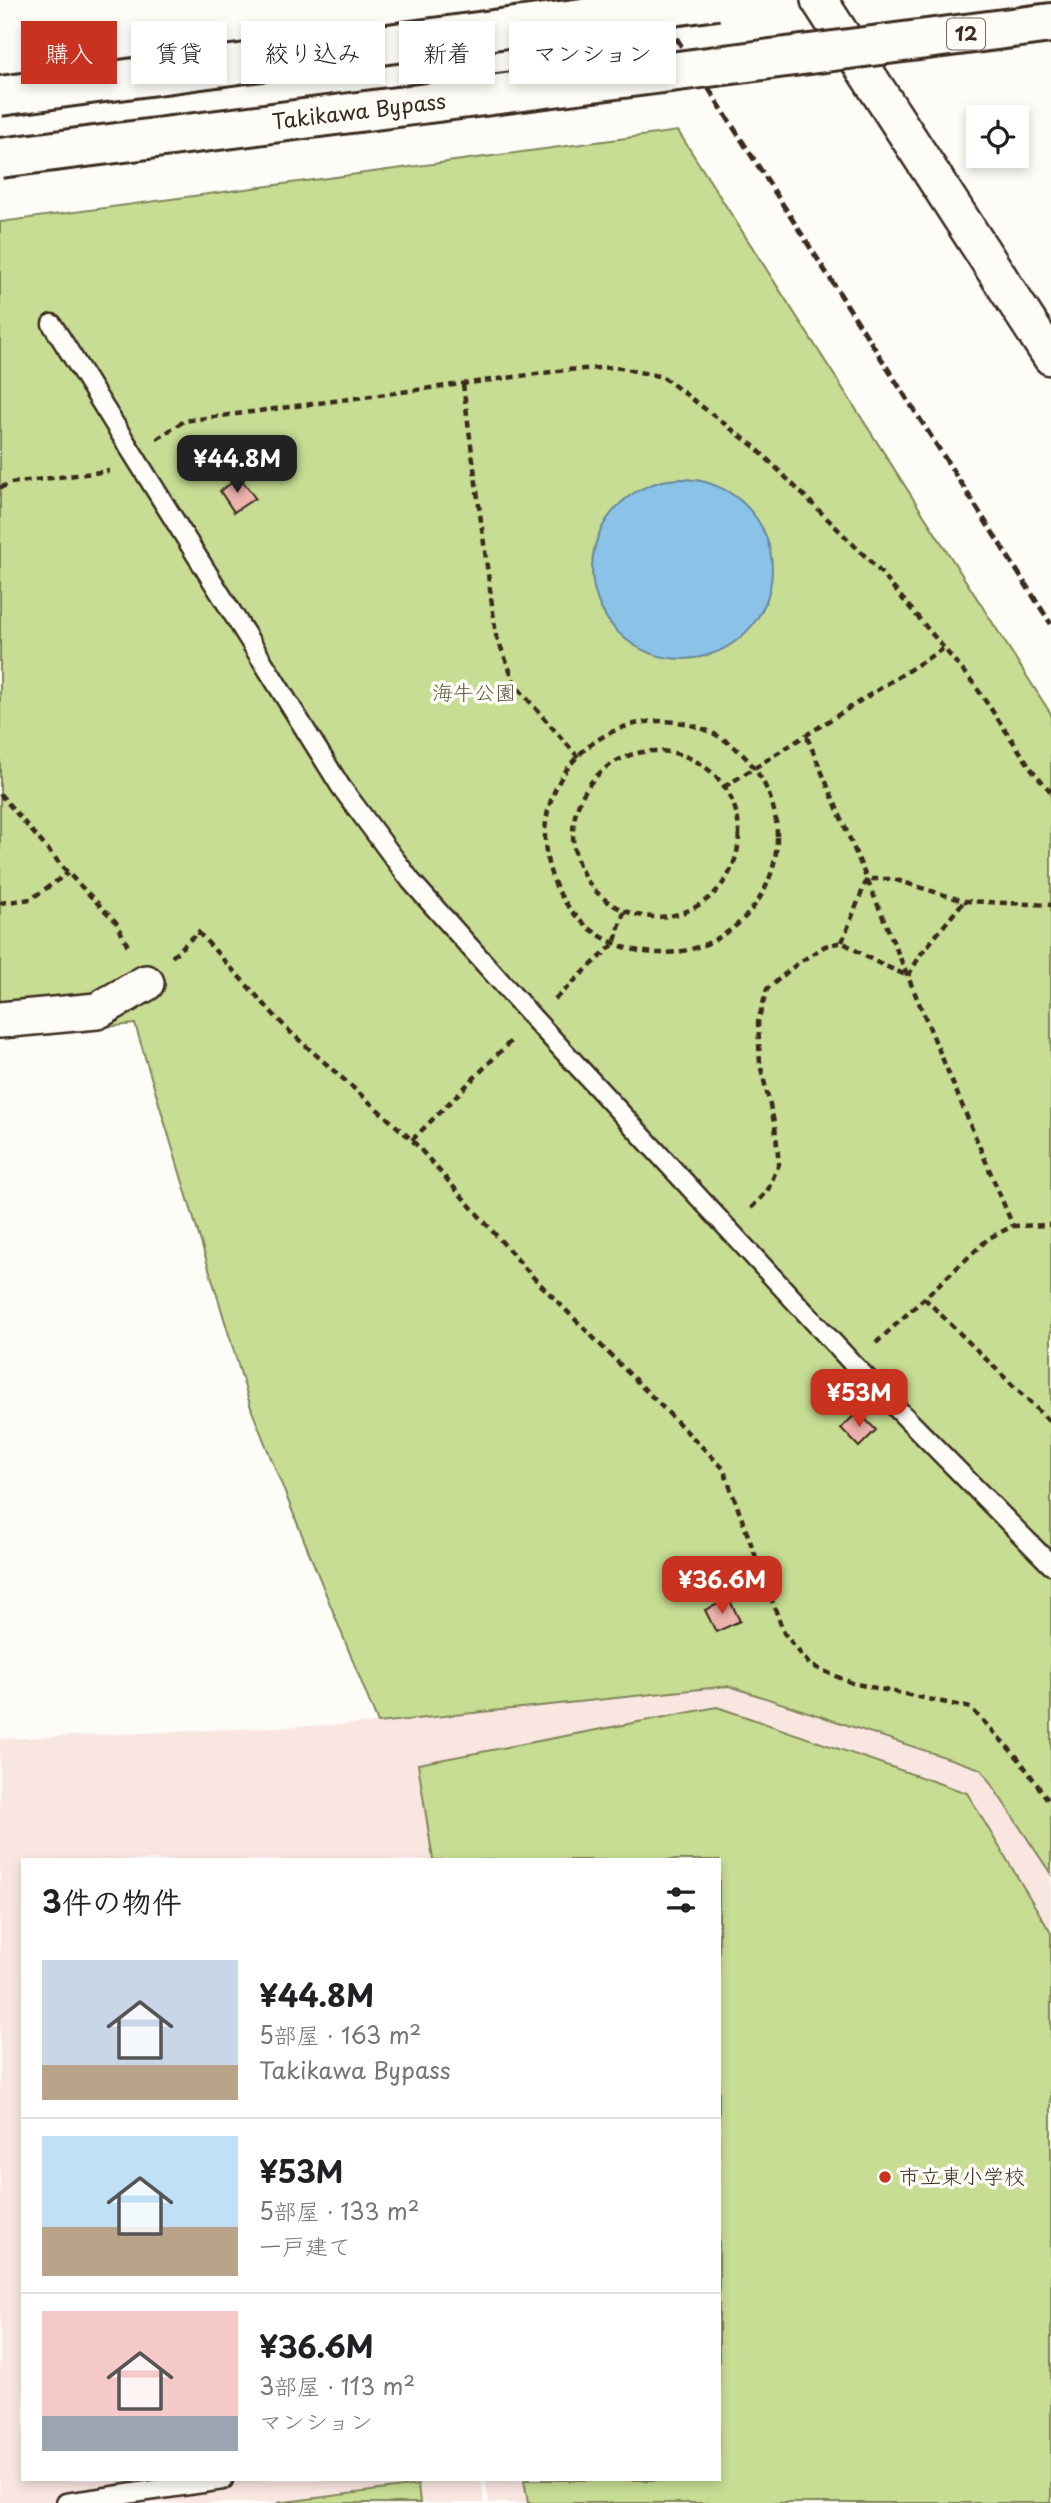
<!DOCTYPE html>
<html lang="ja">
<head>
<meta charset="utf-8">
<style>
	:root { --surface:#fff; --page:#f2f2f2; --text:#202124; --muted:#757577; --line:#e0e0e0; --accent:#c8321e }
	body { margin:0; font-family:"Playpen Sans","Klee One",sans-serif; background:var(--page); color:var(--text); height:100vh; display:flex; flex-direction:column; font-size:26px; white-space:nowrap }
	* { box-sizing:border-box; margin:0 }
	p { font-size:23px; color:var(--muted) }
	.icon { flex:none; width:38px; height:38px; fill:none; stroke:currentColor; stroke-width:2; stroke-linecap:round; stroke-linejoin:round }
	.map { position:relative; flex:1; overflow:hidden }
	.side { position:absolute; left:21px; top:1858px; width:700px; height:623px; display:flex; flex-direction:column; background:var(--surface); border-radius:0px; box-shadow:0 4px 10px #0003 }
	.side>* { flex:none }
	.top-card { position:absolute; left:21px; top:21px; width:700px; height:63px; display:flex; gap:14px }
	.tools { position:absolute; left:966px; top:105px; display:grid; gap:14px }
	.tools a { display:grid; place-items:center; width:63px; height:63px; border-radius:0px; background:var(--surface); box-shadow:0 4px 10px #0003; font-size:35px }
	.price { position:absolute; translate:-50% -60px; padding:0 16px; border-radius:14px; background:var(--accent); color:#fff; font-size:23px; line-height:46px; filter:drop-shadow(0 2px 4px #0008) }
	.price::after { content:''; position:absolute; left:50%; top:42px; width:21px; height:16px; margin-left:-10px; background:inherit; clip-path:polygon(0 0,100% 0,50% 100%) }
	.price.current { background:#222; color:#fff }
	ul { padding:0; list-style:none }
	li { display:flex; align-items:center; gap:21px; height:175px; padding:0 21px }
	li+li { border-top:2px solid var(--line) }
	li span { display:grid; place-items:center; flex:none; width:196px; height:140px; border-radius:0px; color:#555 }
	li>.icon { margin-inline-start:auto }
	span .icon { width:84px; height:84px; fill:#fffc; stroke-width:1 }
	li b { font-size:30px }
	h2 { display:flex; justify-content:space-between; align-items:center; height:84px; padding:0 21px; font-size:30px }
	.chip { padding:0 24px; border-radius:0px; background:var(--surface); box-shadow:0 4px 10px #0003; font-size:24px; line-height:63px }
	.chip.current { background:var(--accent); color:#fff }
	.map>svg:first-child { display:block }
	.built { fill:#f9e6e1 }
	.green { fill:#c6dd93; stroke:#808458; stroke-width:2 }
	.water { fill:#8ac2e8; stroke:#6a8597; stroke-width:2 }
	.building { fill:#efb3ae; stroke:#3b2a1e; stroke-width:2 }
	.lines { fill:none; stroke-linecap:round; stroke-linejoin:round }
	.service-casing { stroke:#3b2a1e; stroke-width:23 }
	.minor-casing { stroke:#3b2a1e; stroke-width:40 }
	.trunk-casing { stroke:#3b2a1e; stroke-width:44 }
	.path { stroke:#3b2a1e; stroke-width:4.5; stroke-dasharray:7 5; stroke-linecap:butt }
	.service { stroke:#fdfcf7; stroke-width:18 }
	.minor { stroke:#fdfcf7; stroke-width:35 }
	.trunk { stroke:#fdfcf7; stroke-width:38 }
	.rail { stroke:#3b2a1e; stroke-width:5; stroke-dasharray:10 5; stroke-linecap:butt }
	.trunk-bridge-casing { stroke:#3b2a1e; stroke-width:44; stroke-linecap:butt }
	.trunk-bridge { stroke:#fdfcf7; stroke-width:38 }
	.poi-dot { fill:#c8321e; stroke:#fdfcf7; stroke-width:2.5 }
	.labels { text-anchor:middle; stroke-width:7; stroke-linejoin:round; paint-order:stroke }
	.shield { fill:#fdfcf7; stroke:#75695f; stroke-width:2 }
	.shield-label { font-size:19px; font-weight:bold; fill:#3b2a1e }
	.street-label { font-size:21px; fill:#3b2a1e; stroke:#fdfcf7 }
	.park-label { font-size:21px; fill:#5e573b; stroke:#fdfcf7 }
	.poi-label { font-size:21px; fill:#3b2a1e; stroke:#fdfcf7; text-anchor:start }
</style>
</head>
<body>
<div class="map">
<svg width="1051" height="2503" viewBox="0 0 1051 2503">
	<rect width="100%" height="100%" fill="#fdfcf7"/>
	<filter id="ink" filterUnits="userSpaceOnUse"><feTurbulence type="fractalNoise" baseFrequency=".0143" numOctaves="2"/><feDisplacementMap in="SourceGraphic" scale="14" xChannelSelector="R" yChannelSelector="G"/><feConvolveMatrix kernelMatrix="1 2 1 2 8 2 1 2 1" color-interpolation-filters="sRGB"/></filter>
	<g filter="url(#ink)">
		<polygon class="built" points="729,1686 981,1769 1051,1874 1051,2503 489,2503 486,2480 719,2480 719,1860 23,1860 23,2480 481,2480 484,2503 0,2503 0,1739 378,1723"/>
		<g class="green">
			<polygon points="678,131 1051,714 1051,1874 981,1769 729,1686 378,1723 252,1411 135,1024 0,1037 0,222"/>
			<polygon points="717,1707 967,1793 1051,1933 1051,2503 528,2503 524,2480 719,2480 719,1860 433,1860 418,1764"/>
			<polygon points="418,2485 420,2503 277,2503"/>
		</g>
		<circle class="water" cx="682" cy="569" r="90"/>
		<g class="building">
			<polygon points="240,477 255,498 234,512 220,491"/>
			<polygon points="858,1412 876,1430 859,1447 841,1428"/>
			<polygon points="729,1599 740,1621 716,1632 705,1610"/>
		</g>
		<g class="lines">
			<g class="service-casing">
				<g id="service">
					<polyline points="52,324 341,787 411,881 534,1019 853,1364 1051,1565"/>
					<polyline points="66,2503 223,2480"/>
				</g>
			</g>
			<g class="minor-casing">
				<g id="minor">
					<polyline points="819,0 1051,357"/>
					<polyline points="0,1020 97,1011 146,983"/>
				</g>
			</g>
			<g class="trunk-casing">
				<polyline id="trunk" points="880,45 1051,23"/>
			</g>
			<g class="path">
				<polyline points="463,384 496,635 516,686 578,757"/>
				<polyline points="157,439 184,421 566,370 615,367 663,377 755,447 876,567 974,684 1033,771 1051,792"/>
				<polyline points="0,488 10,483 109,471"/>
				<circle cx="661" cy="837" r="116"/>
				<polyline points="807,737 1013,1226"/>
				<circle cx="656" cy="834" r="83"/>
				<polyline points="724,787 944,648"/>
				<polyline points="0,794 68,873 116,922 129,948"/>
				<polyline points="0,903 31,899 68,873"/>
				<polyline points="842,942 867,879 893,879 964,901 1051,905"/>
				<polyline points="172,957 198,932 288,1030 412,1140 532,1276 723,1468 784,1633 810,1665 852,1683 971,1708 1018,1758 1051,1804"/>
				<polyline points="555,999 614,944 624,912"/>
				<polyline points="412,1140 513,1039"/>
				<polyline points="751,1208 767,1192 779,1164 775,1126 760,1064 758,1022 767,989 797,964 825,946 842,942 874,961 908,976 921,954 964,901"/>
				<polyline points="924,1298 1051,1423"/>
				<polyline points="876,1343 989,1238 1013,1226 1051,1225"/>
			</g>
			<use href="#service" class="service"/>
			<use href="#minor" class="minor"/>
			<use href="#trunk" class="trunk"/>
			<polyline class="rail" points="652,0 1051,624"/>
			<g class="trunk-bridge-casing">
				<g id="trunk-bridge">
					<polyline points="0,96 717,0"/>
					<polyline points="0,158 880,45"/>
				</g>
			</g>
			<use href="#trunk-bridge" class="trunk-bridge"/>
		</g>
	</g>
	<circle class="poi-dot" cx="885" cy="2177" r="7"/>
	<g class="labels">
		<rect class="shield" x="947" y="18.5" width="38" height="31" rx="5"/>
		<g class="shield-label">
			<text x="966" y="41">12</text>
		</g>
		<g class="street-label">
			<text transform="translate(359 112) rotate(-7)" y="7">Takikawa Bypass</text>
		</g>
		<g class="park-label">
			<text x="474" y="700">海牛公園</text>
		</g>
		<g class="poi-label">
			<text x="899" y="2184">市立東小学校</text>
		</g>
	</g>
</svg>
<div class="tools">
<a><svg class="icon" aria-label="locate" viewBox="0 0 24 24"><circle cx="12" cy="12" r="6"/><path d="M12 2v4M12 18v4M2 12h4M18 12h4"/></svg></a>
</div>
<b class="price current" style="left:237px;top:495px">¥44.8M</b>
<b class="price" style="left:859px;top:1429px">¥53M</b>
<b class="price" style="left:722px;top:1616px">¥36.6M</b>
<div class="top-card">
<a class="chip current">購入</a>
<a class="chip">賃貸</a>
<a class="chip">絞り込み</a>
<a class="chip">新着</a>
<a class="chip">マンション</a>
</div>
<section class="side">
<h2>3件の物件<svg class="icon" aria-label="filters" viewBox="0 0 24 24"><path d="M4 7h16M4 17h16"/><circle cx="9" cy="7" r="2"/><circle cx="15" cy="17" r="2"/></svg></h2>
<ul>
<li><span style="background:linear-gradient(#c9d6e8 75%,#b9a48a 0)"><svg class="icon" aria-label="home" viewBox="0 0 24 24"><path d="M3 11l9-7 9 7M6 9v11h12V9"/></svg></span><div><b>¥44.8M</b><p>5部屋 · 163 m²</p><p>Takikawa Bypass</p></div></li>
<li><span style="background:linear-gradient(#bfe0f5 65%,#b9a48a 0)"><svg class="icon" aria-label="home" viewBox="0 0 24 24"><path d="M3 11l9-7 9 7M6 9v11h12V9"/></svg></span><div><b>¥53M</b><p>5部屋 · 133 m²</p><p>一戸建て</p></div></li>
<li><span style="background:linear-gradient(#f6c9c9 75%,#9aa5b1 0)"><svg class="icon" aria-label="home" viewBox="0 0 24 24"><path d="M3 11l9-7 9 7M6 9v11h12V9"/></svg></span><div><b>¥36.6M</b><p>3部屋 · 113 m²</p><p>マンション</p></div></li>
</ul>
</section>
</div>
</body>
</html>
